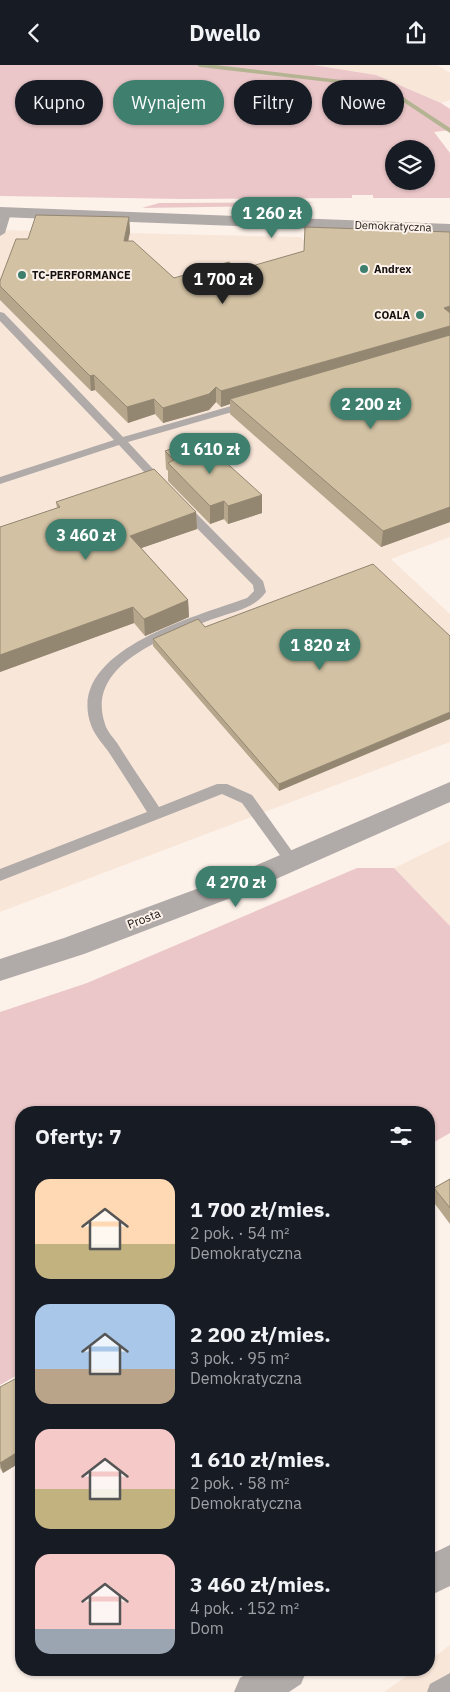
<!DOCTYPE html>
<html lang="pl">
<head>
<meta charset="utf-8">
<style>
	:root { --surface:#171b24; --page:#20242c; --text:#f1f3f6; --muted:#9ea1a6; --accent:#3e7f6e }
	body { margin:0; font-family:"IBM Plex Sans",sans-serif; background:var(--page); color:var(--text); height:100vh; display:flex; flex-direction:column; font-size:19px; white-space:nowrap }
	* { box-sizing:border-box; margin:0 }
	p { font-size:16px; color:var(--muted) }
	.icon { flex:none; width:28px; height:28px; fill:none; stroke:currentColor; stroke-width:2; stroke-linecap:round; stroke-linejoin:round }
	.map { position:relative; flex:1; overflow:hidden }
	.sheet { position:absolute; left:15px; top:1041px; width:420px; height:570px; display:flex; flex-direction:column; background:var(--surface); border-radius:20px; box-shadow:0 1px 4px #0004 }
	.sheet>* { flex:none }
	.guide { position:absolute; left:15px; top:15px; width:420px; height:45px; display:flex; gap:10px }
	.fabs { position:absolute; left:385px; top:75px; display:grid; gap:10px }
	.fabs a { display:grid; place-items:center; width:50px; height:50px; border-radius:50%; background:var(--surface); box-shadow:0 1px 4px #0004; font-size:25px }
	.price { position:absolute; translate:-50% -42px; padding:0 11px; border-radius:18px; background:var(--accent); color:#fff; font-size:16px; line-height:32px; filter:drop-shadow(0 1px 2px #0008) }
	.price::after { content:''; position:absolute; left:50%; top:30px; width:15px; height:11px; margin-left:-8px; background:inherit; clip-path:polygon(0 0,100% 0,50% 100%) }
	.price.active { background:#222; color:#fff }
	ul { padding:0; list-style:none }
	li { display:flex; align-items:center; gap:15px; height:125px; padding:0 20px }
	li span { display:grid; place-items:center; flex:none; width:140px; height:100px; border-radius:15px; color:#555 }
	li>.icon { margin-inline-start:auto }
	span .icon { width:60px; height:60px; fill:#fffc; stroke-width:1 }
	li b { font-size:21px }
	h2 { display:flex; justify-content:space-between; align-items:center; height:60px; padding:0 20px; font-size:21px }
	.chip { padding:0 18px; border-radius:22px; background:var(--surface); box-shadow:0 1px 4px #0004; font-size:18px; line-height:45px }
	.chip.active { background:var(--accent); color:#fff }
	header { display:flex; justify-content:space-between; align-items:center; height:65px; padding:0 20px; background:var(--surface); font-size:22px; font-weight:700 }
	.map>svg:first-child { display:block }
	.built { fill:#f8e6d9 }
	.green { fill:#ebc7c9; fill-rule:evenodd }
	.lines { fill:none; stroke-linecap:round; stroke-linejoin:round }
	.stream { fill:#b4b392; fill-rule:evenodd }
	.service { fill:#b0aaa8; fill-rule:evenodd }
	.minor { fill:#b0aaa8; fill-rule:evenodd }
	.tertiary { fill:#b0aaa8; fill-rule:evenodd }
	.wall { fill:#b5a68c }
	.shaded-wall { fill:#938772 }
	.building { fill:#d2c1a3; stroke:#938772 }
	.poi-dot { fill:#3e7f6e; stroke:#fdf2ea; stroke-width:2 }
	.labels { text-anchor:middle; stroke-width:4; stroke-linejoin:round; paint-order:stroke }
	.far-street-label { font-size:11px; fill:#15110f; stroke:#fdf2ea }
	.far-poi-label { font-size:11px; font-weight:bold; fill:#15110f; stroke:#fdf2ea; text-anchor:start }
	.street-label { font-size:12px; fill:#15110f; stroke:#fdf2ea }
</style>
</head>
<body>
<header><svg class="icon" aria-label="back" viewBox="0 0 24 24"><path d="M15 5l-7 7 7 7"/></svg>Dwello<svg class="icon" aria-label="share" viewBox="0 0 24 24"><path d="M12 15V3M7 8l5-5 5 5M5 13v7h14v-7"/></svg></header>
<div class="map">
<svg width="450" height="1627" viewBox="0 0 450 1627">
	<rect width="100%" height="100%" fill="#fdf2ea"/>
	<g class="built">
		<polygon points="315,0 437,0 450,8 450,35 441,38 376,10"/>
		<polygon points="0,165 301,172 305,177 450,182 450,472 391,494 450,549 450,677 0,847"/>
		<polygon points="450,776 450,861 394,803"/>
		<polygon points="450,1580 450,1627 384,1627 415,1605 429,1605 429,1596"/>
	</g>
	<g class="green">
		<path d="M0,0H314L376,10L441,38L450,44V65L434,67L450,88V133H373V130H352V133L183,134L0,131ZM394,84H426V116H394Z"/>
		<polygon points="316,137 274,141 142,143 159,138"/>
		<polygon points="357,803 394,803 450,861 450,1068 429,1080 429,1048 21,1048 21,1308 0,1320 0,947 87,918"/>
	</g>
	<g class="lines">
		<polygon class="stream" points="197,0 216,0 366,18 400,30 450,63 450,68 396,32 363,21 200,2"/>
		<g class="service">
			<polygon points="6,145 11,148 5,168 0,171 0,152 3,146"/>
			<polygon points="0,247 4,248 123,372 245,337 249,336 254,339 253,341 128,377 165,417 167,419 165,421 157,421 119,380 0,419 0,412 114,375 0,256"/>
			<path d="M182,437L186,438L263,516L266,527C254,544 232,547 213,554C171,570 84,598 105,659C107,667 115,674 119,681C132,702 146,722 159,742L217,719H227L252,730L299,796L297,800L292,801L287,800L242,738L222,729L0,816V804L147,747C134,726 121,706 108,686C102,678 94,669 91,660C64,585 198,551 247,533L254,526L253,520L178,444L176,441Z"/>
			<polygon points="450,1608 450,1627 427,1627 430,1619"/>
		</g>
		<g class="minor">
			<polygon points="450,717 450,737 249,826 84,889 0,916 0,894 64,873 229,812"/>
			<polygon points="450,1480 450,1521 429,1531 429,1490"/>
			<polygon points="252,1605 307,1605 301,1619 289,1627 234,1627 240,1613"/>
		</g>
		<polygon class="tertiary" points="0,142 450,159 450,169 0,152"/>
	</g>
	<g class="wall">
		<polygon points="129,152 130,167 128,176 174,213 238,205 450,167 450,457 381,482 230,349 230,339 221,342 216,337 209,345 163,358 155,349 128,358 95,325 91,326 0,235 0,216 28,174"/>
		<polygon points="165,386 262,430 262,448 228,459 224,454 210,459 168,416 168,406 166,404"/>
		<polygon points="56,437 196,447 197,464 141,483 188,535 189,552 145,571 134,558 0,607 0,462 57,443"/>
		<polygon points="373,499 279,726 153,581 153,574 205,562"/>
		<polygon points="450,1114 450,1159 432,1135 434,1123"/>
		<polygon points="0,1322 21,1326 21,1397 3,1408 0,1403"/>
	</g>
	<g class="shaded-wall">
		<polygon points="129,152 130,167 125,191 124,176"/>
		<polygon points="450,241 450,256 444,243"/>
		<polygon points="450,261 450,276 230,334 230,339 221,342 221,326"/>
		<polygon points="94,310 95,325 91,326 90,311"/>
		<polygon points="216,322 216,337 209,345 163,358 163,343"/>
		<polygon points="154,334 155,349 128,358 127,342"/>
		<polygon points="262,430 262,448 228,459 228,441"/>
		<polygon points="224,436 224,454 210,459 210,441"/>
		<polygon points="450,442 450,457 381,482 383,466"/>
		<polygon points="196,447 197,464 130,487 130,471"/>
		<polygon points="188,535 189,552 145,571 144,554"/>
		<polygon points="133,542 134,558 0,607 0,590"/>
		<polygon points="450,647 450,654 279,726 279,719"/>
		<polygon points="21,1385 21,1397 3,1408 0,1398"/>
	</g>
	<g class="building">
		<polygon points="36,150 129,152 124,176 133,176 174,213 229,197 238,205 304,186 305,162 450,167 450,241 444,243 450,248 450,261 221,326 216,322 209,329 163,343 154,334 127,342 94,310 90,311 0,221 0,216 16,174 28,174"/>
		<polygon points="450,270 450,442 383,466 230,334"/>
		<polygon points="200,374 262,430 228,441 224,436 210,441 168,398 174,395 165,386"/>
		<polygon points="154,404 196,447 130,471 188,535 144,554 133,542 0,590 0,462 60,442 56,437"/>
		<polygon points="373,499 450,571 450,647 279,719 153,574 198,554 205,562"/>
		<polygon points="450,1114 450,1143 434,1123"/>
		<polygon points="15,1314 21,1326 21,1385 0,1398 0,1322"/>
	</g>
	<g class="poi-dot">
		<circle cx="364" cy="204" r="5"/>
		<circle cx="22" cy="210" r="5"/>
		<circle cx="420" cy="250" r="5"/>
	</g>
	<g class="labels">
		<g class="far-street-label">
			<text transform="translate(393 161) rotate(2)" y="4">Demokratyczna</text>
		</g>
		<g class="far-poi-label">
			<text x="374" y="208">Andrex</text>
			<text x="32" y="214">TC-PERFORMANCE</text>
			<text x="410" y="254" text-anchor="end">COALA</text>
		</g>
		<g class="street-label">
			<text transform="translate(144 854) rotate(-21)" y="4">Prosta</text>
		</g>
	</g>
</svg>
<div class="fabs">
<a><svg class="icon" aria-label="layers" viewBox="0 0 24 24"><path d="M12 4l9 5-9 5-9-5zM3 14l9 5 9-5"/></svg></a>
</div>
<b class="price" style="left:272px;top:174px">1 260 zł</b>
<b class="price active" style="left:223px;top:240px">1 700 zł</b>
<b class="price" style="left:371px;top:365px">2 200 zł</b>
<b class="price" style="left:210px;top:410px">1 610 zł</b>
<b class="price" style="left:86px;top:496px">3 460 zł</b>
<b class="price" style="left:320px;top:606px">1 820 zł</b>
<b class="price" style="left:236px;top:843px">4 270 zł</b>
<div class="guide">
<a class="chip">Kupno</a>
<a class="chip active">Wynajem</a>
<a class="chip">Filtry</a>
<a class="chip">Nowe</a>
</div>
<section class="sheet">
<h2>Oferty: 7<svg class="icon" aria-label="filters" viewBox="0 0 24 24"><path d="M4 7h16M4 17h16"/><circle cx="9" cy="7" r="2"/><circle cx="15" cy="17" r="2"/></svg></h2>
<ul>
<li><span style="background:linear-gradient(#ffd9b3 65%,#c2b280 0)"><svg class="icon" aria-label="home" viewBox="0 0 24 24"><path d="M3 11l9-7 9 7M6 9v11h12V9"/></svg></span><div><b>1 700 zł/mies.</b><p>2 pok. · 54 m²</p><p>Demokratyczna</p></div></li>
<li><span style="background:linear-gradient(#a9c7e8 65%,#b9a48a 0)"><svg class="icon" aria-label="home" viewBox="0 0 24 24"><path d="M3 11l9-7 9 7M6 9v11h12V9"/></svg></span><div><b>2 200 zł/mies.</b><p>3 pok. · 95 m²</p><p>Demokratyczna</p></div></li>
<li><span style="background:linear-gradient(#f6c9c9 60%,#c2b280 0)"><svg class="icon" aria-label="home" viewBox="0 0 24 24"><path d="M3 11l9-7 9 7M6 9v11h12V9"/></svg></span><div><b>1 610 zł/mies.</b><p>2 pok. · 58 m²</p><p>Demokratyczna</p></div></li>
<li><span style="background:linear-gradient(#f6c9c9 75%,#9aa5b1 0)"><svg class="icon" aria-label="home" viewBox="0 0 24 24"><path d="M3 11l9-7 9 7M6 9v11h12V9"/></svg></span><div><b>3 460 zł/mies.</b><p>4 pok. · 152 m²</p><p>Dom</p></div></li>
</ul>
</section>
</div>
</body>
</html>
